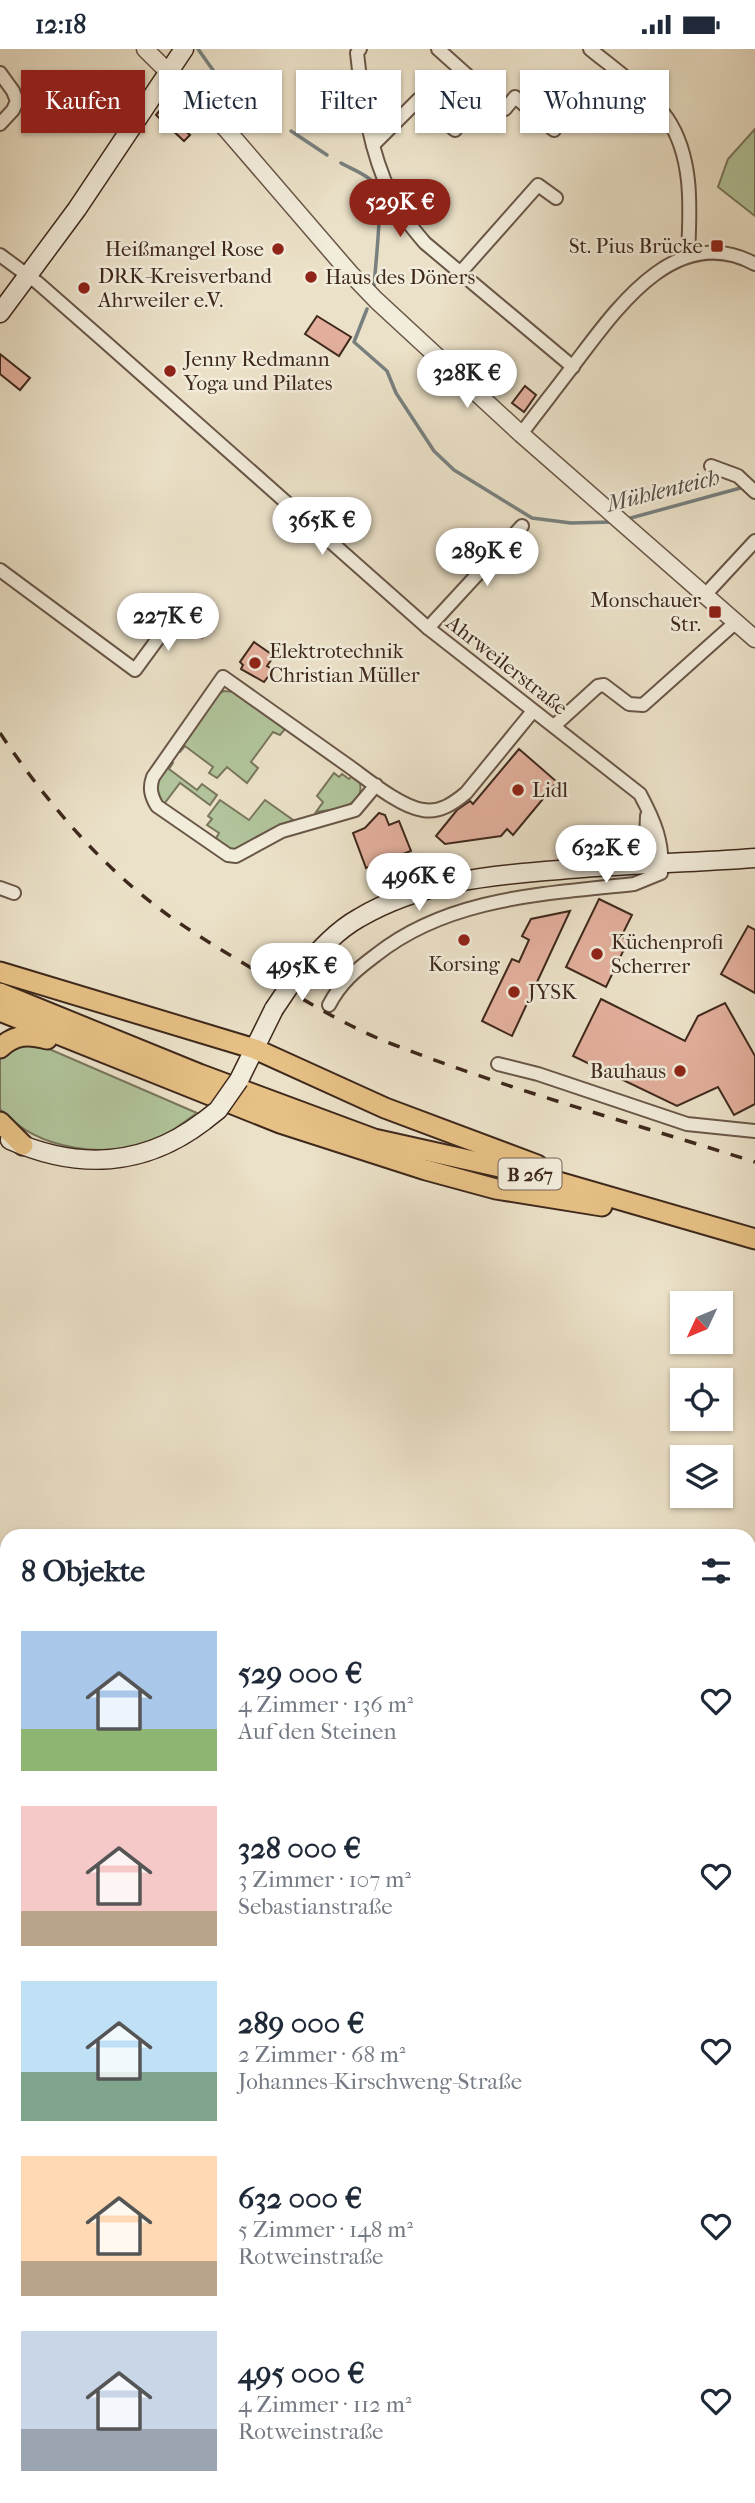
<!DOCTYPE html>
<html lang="de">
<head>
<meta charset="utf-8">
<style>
	:root { --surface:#fff; --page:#f2f2f3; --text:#1f2937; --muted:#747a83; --accent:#8f2418 }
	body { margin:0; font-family:"IM FELL French Canon",serif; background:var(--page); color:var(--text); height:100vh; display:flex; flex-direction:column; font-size:26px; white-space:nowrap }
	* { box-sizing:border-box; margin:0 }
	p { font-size:23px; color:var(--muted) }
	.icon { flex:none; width:38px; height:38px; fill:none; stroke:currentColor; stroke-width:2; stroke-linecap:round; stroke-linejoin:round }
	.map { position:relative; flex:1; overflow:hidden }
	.side { position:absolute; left:0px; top:1480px; width:756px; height:975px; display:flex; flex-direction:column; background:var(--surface); border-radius:21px 21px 0 0; box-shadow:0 2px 5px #0004 }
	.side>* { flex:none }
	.guide { position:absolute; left:21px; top:21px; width:714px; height:63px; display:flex; gap:14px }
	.needle { width:46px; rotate:226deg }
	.tools { position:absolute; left:670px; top:1242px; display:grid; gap:14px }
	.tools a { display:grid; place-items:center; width:63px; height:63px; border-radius:0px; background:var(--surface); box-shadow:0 2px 5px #0004; font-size:35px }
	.price { position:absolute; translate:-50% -60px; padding:0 16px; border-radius:24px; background:#fff; color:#222; font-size:23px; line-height:46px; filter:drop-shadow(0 2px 4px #0008) }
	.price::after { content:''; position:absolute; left:50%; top:42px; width:21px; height:16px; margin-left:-10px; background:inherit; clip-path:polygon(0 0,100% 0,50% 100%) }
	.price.active { background:var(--accent); color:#fff }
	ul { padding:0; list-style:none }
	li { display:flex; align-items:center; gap:21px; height:175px; padding:0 21px }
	li span { display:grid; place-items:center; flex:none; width:196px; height:140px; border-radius:0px; color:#555 }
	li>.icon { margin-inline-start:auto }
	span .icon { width:84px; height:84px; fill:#fffc; stroke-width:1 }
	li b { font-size:30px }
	h2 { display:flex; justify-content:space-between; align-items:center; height:84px; padding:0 21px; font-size:30px }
	.tag { padding:0 24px; border-radius:0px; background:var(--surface); box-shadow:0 2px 5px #0004; font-size:24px; line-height:63px }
	.tag.active { background:var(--accent); color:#fff }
	.status { display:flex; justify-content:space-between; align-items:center; height:49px; padding:0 35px; background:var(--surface); direction:ltr }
	.status svg { height:19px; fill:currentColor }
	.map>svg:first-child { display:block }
	.green { fill:#b1c49b; stroke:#78765c; stroke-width:2 }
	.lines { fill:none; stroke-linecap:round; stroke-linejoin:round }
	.stream { stroke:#78807f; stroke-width:3.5 }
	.building { fill:#e4b09e; stroke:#3e281c; stroke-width:2 }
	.minor-casing { stroke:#695647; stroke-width:16 }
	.tertiary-casing { stroke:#695647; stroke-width:19 }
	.secondary-casing { stroke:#3e281c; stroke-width:21 }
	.primary-casing { stroke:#3e281c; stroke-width:23 }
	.minor { stroke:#f2ecdb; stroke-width:12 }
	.tertiary { stroke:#f2ecdb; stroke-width:16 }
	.secondary { stroke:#f2ecdb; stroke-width:18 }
	.primary { stroke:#e6c084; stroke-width:19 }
	.rail { stroke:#3e281c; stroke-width:3.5; stroke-dasharray:12 12; stroke-linecap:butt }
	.secondary-bridge-casing { stroke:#3e281c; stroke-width:21; stroke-linecap:butt }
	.secondary-bridge { stroke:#f2ecdb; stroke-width:18 }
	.poi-dot { fill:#8f2418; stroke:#f2ecdb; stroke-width:2.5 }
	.labels { text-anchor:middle; stroke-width:5; stroke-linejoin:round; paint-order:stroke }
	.shield { fill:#f2ecdb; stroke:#746355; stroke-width:2 }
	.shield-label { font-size:19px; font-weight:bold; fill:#3e281c }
	.poi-label { font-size:21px; fill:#3e281c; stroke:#f2ecdb; text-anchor:start }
	.street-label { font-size:21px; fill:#3e281c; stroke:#f2ecdb }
	.water-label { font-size:23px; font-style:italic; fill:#564d45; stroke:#f2ecdb }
</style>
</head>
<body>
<div class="status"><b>12:18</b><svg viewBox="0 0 49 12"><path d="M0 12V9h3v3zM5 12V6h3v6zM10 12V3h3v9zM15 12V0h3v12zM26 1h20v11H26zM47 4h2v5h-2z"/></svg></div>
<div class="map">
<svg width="755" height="2454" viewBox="0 0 755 2454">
	<rect width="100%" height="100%" fill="#ebe1c8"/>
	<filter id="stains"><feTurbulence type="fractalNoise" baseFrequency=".00286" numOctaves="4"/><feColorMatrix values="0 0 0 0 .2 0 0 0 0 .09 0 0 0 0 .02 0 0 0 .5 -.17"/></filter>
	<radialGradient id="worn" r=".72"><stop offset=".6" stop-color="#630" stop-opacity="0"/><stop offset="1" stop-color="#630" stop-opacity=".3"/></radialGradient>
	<g class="green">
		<polygon points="755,80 755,167 718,138 728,110"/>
		<polygon points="224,642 235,643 286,679 280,686 273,683 251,713 258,719 247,734 227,718 217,729 209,724 213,718 185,697 180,703 177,701 217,645"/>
		<path d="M171,713L173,714L169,720L197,741L202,735L217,746L210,756L180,734L164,755C150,740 160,727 171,713Z"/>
		<path d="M334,724L339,728L342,725L349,730L353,726C362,732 362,740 358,750L343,759L316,763L323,753L317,747Z"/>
		<polygon points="220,751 249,771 265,751 293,771 240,800 228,800 215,791 219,784 207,776 212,770 208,767"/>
		<path d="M20,995L40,996L197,1064C185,1072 173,1082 161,1088C109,1112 38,1102 0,1060V1008Z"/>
		<polygon points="0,1553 7,1559 7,1896 0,1891"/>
	</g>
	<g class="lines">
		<g class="stream">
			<polyline points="198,0 215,24 263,63"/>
			<polyline points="291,82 327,106"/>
			<path d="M341,114C351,120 372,127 377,139C383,157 375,217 374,239"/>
			<polyline points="367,260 354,293 387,322 396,344 434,402 454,421 532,469 571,474 612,473"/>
			<polyline points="627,470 744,438"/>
		</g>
	</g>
	<g class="building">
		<polygon points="161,60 190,86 184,92 156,66"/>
		<polygon points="317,267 351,288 339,307 305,285"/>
		<polygon points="0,305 30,329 20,341 0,325"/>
		<polygon points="525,337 536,346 524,363 512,354"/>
		<polygon points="254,593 274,607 267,617 273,621 264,633 241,620 243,616 240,613"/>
		<polygon points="519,700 557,733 513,786 507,780 501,787 445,795 436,787 457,761 470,752 473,755"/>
		<polygon points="379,764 385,766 389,776 399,772 411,802 366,819 353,784 365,779"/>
		<polygon points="599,850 632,866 621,888 628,892 606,938 566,918"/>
		<polygon points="570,862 512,987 482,972 512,910 519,913 529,891 522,887 531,870"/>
		<polygon points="748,877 755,881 755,944 721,925"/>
		<polygon points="601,950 685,992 698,967 725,954 755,1007 755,1055 734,1066 718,1038 677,1057 573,1007"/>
	</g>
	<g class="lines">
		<g class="minor-casing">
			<g id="minor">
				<path d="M360,0L357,4C362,50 370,103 391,146C399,163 412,179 425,194L573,318"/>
				<polyline points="438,0 505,60 515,48 554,81"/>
				<path d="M590,0C612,18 652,47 667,69C694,109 690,161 688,206"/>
				<polyline points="0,24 13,42 17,52 13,61 0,75"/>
				<polyline points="373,96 419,50 455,81"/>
				<path d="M0,206L38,234L103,291L428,579L640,745C654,771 664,794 661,824L634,835C545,845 449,848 376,906C356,921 341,933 329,956"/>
				<polyline points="460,224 538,136 556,149"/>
				<path d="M521,385C539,361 558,337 576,313C617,259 677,172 755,215"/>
				<polyline points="711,417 738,427 755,443"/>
				<polyline points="0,521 135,621 176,565 200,582"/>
				<polyline points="705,546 755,492"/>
				<polyline points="160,553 176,565"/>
				<polyline points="428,579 522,477"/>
				<polyline points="554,677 598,637 604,636 629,655 643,656 736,573"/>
				<path d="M376,736L355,761L282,782L236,807L228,806L157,757C151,747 149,739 153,728L223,628C265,658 307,688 350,718C368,731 401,758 423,761C440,764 454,754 466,744L533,662"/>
				<polyline points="645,814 647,767"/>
				<polyline points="0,839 14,844"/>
				<polyline points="498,1015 538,1025 687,1075 755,1082"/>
				<polyline points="0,2036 7,2046"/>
				<polyline points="0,2366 7,2366"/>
				<polyline points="458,2448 462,2454"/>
				<polyline points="195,2454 195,2448"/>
				<polyline points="403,2454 405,2448"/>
			</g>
		</g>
		<g class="tertiary-casing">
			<polyline id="tertiary" points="145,0 226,80 350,224 376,251 521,385 755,590"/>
		</g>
		<g class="secondary-casing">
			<g id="secondary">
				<polyline points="0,264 77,160 184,0"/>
				<path d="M297,926C316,905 334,883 359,869C420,833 491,826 559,821C624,815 690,814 755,809"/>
				<polyline points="239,1031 274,960"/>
				<path d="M10,1091C78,1121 144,1118 204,1072"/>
			</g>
		</g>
		<g class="primary-casing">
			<g id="primary">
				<polyline points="0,923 255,1000 385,1059 537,1116"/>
				<polyline points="0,944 199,1025 374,1090 531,1125 755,1190"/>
				<polyline points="0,962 280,1074 426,1121 496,1140 602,1157"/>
				<path d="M0,999C15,985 28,985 47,990"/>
				<polyline points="0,1073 23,1096"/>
			</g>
		</g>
		<use href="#minor" class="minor"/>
		<use href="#tertiary" class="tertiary"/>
		<use href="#secondary" class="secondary"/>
		<use href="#primary" class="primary"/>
		<path class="rail" d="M0,684C47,754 103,820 172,869C202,890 235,909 266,928C307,953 348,978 392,995C510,1041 635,1075 755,1113"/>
		<g class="secondary-bridge-casing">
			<g id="secondary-bridge">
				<polyline points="274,960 297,926"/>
				<polyline points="204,1072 218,1061 239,1031"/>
			</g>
		</g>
		<use href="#secondary-bridge" class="secondary-bridge"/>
	</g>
	<g class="poi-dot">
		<rect x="710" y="190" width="14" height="14" rx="3.5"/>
		<circle cx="278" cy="200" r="7"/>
		<circle cx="311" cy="228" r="7"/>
		<circle cx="84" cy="239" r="7"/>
		<circle cx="170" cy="322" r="7"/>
		<rect x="708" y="556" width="14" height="14" rx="3.5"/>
		<circle cx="255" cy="614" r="7"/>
		<circle cx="518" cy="741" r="7"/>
		<circle cx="464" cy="891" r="7"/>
		<circle cx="597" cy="905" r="7"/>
		<circle cx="514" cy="943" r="7"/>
		<circle cx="680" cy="1022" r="7"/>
	</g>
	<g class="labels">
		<rect class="shield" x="498.5" y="1109.5" width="63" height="31" rx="5"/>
		<g class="shield-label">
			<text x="530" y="1132">B 267</text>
		</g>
		<g class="poi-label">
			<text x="703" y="204" text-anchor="end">St. Pius Brücke</text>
			<text x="264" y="207" text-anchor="end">Heißmangel Rose</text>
			<text x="98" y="234">DRK-Kreisverband<tspan x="98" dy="24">Ahrweiler e.V.</tspan></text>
			<text x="325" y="235">Haus des Döners</text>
			<text x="184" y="317">Jenny Redmann<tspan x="184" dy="24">Yoga und Pilates</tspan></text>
			<text x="701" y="558" text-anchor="end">Monschauer<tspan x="701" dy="24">Str.</tspan></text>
			<text x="269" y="609">Elektrotechnik<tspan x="269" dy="24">Christian Müller</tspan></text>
			<text x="532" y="748">Lidl</text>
			<text x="611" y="900">Küchenprofi<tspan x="611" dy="24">Scherrer</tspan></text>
			<text x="464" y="922" text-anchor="middle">Korsing</text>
			<text x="528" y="950">JYSK</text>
			<text x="666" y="1029" text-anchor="end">Bauhaus</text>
		</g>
		<g class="street-label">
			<text transform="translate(507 616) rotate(38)" y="7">Ahrweilerstraße</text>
		</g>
		<g class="water-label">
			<text transform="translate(663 441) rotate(-14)" y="8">Mühlenteich</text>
		</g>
	</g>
	<rect width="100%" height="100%" filter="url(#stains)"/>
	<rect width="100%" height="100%" fill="url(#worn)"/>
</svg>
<div class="tools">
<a><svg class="needle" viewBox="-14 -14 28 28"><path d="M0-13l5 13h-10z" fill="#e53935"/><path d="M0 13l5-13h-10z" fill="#747a83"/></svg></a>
<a><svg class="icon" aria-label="locate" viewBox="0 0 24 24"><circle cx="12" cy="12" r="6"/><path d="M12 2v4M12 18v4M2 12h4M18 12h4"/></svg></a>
<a><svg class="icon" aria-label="layers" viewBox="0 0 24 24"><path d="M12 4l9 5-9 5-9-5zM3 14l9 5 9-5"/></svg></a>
</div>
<b class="price active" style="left:400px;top:190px">529K €</b>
<b class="price" style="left:467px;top:361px">328K €</b>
<b class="price" style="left:322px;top:508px">365K €</b>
<b class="price" style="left:487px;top:539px">289K €</b>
<b class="price" style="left:168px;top:604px">227K €</b>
<b class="price" style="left:606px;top:836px">632K €</b>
<b class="price" style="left:419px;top:864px">496K €</b>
<b class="price" style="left:302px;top:954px">495K €</b>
<div class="guide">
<a class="tag active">Kaufen</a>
<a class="tag">Mieten</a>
<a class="tag">Filter</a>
<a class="tag">Neu</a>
<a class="tag">Wohnung</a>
</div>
<section class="side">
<h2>8 Objekte<svg class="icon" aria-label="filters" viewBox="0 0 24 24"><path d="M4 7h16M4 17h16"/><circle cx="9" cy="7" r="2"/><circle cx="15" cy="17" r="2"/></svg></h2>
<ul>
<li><span style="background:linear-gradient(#a9c7e8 70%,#8fb573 0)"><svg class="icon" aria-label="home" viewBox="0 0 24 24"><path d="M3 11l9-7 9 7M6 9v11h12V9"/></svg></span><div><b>529 000 €</b><p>4 Zimmer · 136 m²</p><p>Auf den Steinen</p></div><svg class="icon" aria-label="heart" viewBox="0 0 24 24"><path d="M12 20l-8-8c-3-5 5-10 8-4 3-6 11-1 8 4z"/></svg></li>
<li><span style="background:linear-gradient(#f6c9c9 75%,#b9a48a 0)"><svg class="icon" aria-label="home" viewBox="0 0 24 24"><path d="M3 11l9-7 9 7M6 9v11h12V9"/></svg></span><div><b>328 000 €</b><p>3 Zimmer · 107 m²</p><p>Sebastianstraße</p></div><svg class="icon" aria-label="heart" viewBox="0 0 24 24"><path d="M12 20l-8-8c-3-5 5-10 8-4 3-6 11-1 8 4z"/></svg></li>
<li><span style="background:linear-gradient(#bfe0f5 65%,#7fa58c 0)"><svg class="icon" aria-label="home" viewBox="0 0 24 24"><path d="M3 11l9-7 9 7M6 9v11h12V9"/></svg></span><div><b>289 000 €</b><p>2 Zimmer · 68 m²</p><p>Johannes-Kirschweng-Straße</p></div><svg class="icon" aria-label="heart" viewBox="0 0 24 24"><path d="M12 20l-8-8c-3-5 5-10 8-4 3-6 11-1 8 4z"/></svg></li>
<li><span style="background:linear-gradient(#ffd9b3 75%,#b9a48a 0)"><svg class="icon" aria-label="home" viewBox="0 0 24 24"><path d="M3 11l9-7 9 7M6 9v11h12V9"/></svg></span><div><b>632 000 €</b><p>5 Zimmer · 148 m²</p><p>Rotweinstraße</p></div><svg class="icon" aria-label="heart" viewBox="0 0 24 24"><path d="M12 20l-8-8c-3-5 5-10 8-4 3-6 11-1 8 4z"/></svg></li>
<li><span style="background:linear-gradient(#c9d6e8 70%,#9aa5b1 0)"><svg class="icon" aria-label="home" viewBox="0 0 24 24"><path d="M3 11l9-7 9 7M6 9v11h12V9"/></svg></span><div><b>495 000 €</b><p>4 Zimmer · 112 m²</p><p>Rotweinstraße</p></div><svg class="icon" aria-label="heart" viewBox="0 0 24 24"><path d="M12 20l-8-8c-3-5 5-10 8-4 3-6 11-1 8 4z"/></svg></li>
</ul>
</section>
</div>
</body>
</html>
